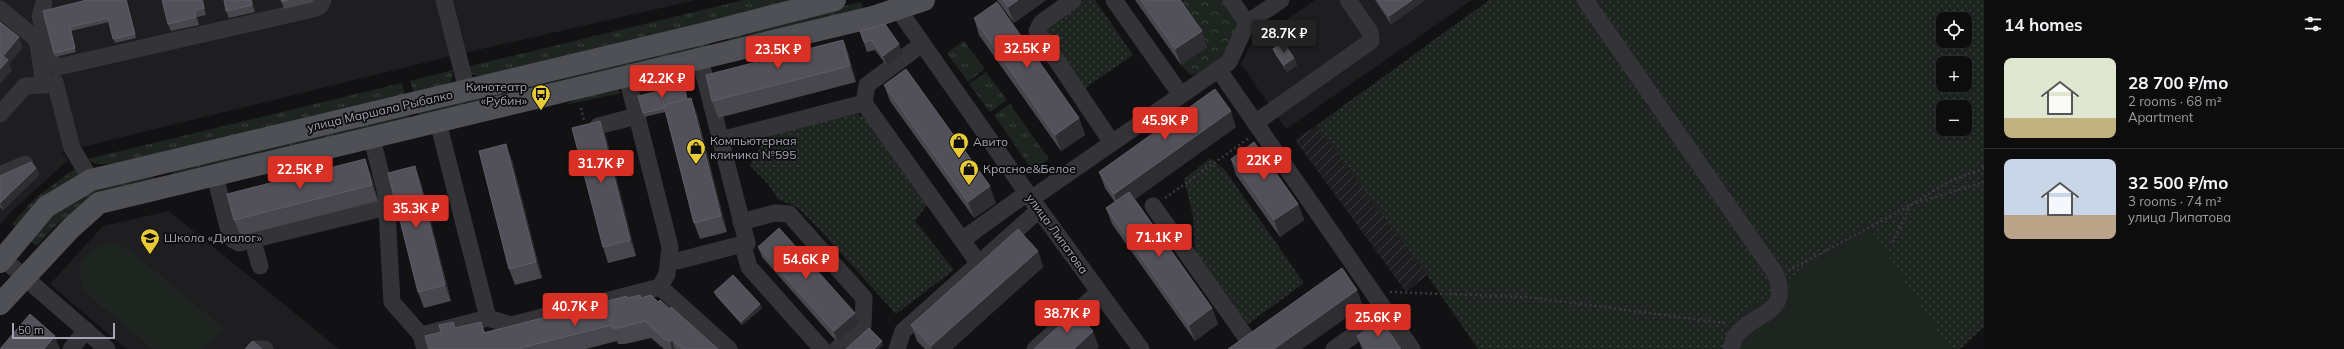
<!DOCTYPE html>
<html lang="en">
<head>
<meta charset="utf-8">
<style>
	:root { --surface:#0e0d0e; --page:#1c1b1c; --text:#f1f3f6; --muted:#9b9c9e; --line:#2e2d2e; --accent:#d93025 }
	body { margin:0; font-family:Mulish,sans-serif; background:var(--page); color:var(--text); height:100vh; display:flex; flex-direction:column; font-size:15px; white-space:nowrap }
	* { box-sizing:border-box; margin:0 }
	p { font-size:13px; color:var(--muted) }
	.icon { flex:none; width:22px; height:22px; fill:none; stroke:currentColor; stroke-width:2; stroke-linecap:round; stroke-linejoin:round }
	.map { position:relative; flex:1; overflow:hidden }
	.drawer { display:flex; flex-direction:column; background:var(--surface); width:360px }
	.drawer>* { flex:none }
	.controls { position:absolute; left:1936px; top:12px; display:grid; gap:8px }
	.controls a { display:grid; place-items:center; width:36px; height:36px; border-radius:8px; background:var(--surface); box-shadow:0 2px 6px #0003,0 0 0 1px var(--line); font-size:20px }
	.scale { position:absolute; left:12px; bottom:10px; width:103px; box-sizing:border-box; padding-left:4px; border:2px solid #a4a5b3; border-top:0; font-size:11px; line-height:14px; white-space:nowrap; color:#a4a5b3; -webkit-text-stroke:3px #0d0c0e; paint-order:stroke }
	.price { position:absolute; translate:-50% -34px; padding:0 9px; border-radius:4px; background:var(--accent); color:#fff; font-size:13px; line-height:26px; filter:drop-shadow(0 1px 2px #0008) }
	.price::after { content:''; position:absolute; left:50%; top:24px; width:12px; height:9px; margin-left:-6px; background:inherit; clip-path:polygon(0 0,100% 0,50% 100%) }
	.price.selected { background:#222; color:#fff }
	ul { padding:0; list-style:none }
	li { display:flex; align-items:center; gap:12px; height:100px; padding:0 20px }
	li+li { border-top:1px solid var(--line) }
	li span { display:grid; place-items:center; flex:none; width:112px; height:80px; border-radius:8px; color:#555 }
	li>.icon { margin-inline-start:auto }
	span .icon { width:48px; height:48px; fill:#fffc; stroke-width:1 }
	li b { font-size:17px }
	h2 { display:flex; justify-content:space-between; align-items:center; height:48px; padding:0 20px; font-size:17px }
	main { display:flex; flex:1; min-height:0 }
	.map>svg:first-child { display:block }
	.built { fill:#1e1d20 }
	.industrial { fill:url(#industrial-furrows) }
	.grass { fill:url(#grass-tufts) }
	.forest { fill:url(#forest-crowns) }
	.park { fill:url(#park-dots); fill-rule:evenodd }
	.garden { fill:#1e2520 }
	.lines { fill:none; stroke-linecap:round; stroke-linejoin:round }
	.path { stroke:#39393e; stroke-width:2.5; stroke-dasharray:2 3; stroke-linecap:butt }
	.minor { stroke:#333338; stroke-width:17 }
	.major { stroke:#4f4f56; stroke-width:22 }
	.wall { fill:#48474e }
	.shaded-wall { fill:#2e2d32 }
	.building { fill:#525159; stroke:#5f5e67 }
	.labels { text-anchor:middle; stroke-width:3.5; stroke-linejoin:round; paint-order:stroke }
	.poi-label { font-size:12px; fill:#a4a5b3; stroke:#0d0c0e; text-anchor:start }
	.street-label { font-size:12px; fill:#a4a5b3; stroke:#0d0c0e }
</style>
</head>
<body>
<main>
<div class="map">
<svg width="1984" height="349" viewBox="0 0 1984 349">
	<defs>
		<pattern id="industrial-furrows" width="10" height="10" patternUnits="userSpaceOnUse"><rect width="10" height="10" fill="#1e1d20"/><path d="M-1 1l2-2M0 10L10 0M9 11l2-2" fill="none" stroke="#3c3b3e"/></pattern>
		<pattern id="grass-tufts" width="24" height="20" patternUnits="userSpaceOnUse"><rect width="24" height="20" fill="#1e2520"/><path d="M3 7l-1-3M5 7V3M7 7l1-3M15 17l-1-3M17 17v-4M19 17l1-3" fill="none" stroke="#3c423e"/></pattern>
		<pattern id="forest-crowns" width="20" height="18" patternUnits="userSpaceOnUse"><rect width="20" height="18" fill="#1e2520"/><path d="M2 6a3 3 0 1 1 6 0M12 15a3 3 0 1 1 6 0" fill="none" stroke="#3c423e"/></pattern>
		<pattern id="park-dots" width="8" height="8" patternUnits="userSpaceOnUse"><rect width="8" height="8" fill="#1e2520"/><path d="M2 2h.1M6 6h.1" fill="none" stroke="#3c423e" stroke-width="1.8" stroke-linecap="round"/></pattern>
	</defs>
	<rect width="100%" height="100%" fill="#121113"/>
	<g class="built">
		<polygon points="0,0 696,0 464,53 62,152 68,160 10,213 0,225"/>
		<polygon points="1315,0 1472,0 1286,129 1241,64 1250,46"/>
		<polygon points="169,211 339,349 126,349 50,284 103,226"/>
	</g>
	<polygon class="industrial" points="1317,125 1427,275 1406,292 1295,140"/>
	<g class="grass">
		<polygon points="744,0 795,0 479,76 468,73 466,67"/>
		<polygon points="861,2 863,9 729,43 728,36"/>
		<polygon points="708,40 710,47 419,117 417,110"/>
		<polygon points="964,41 985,69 968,82 947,53"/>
		<polygon points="453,70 451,83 414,94 410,81"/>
		<polygon points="686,72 693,77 672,82 670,74"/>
		<polygon points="986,72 1007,100 990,112 969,84"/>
		<polygon points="402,83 405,97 109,164 95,164 87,159"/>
		<polygon points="618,89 621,93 565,105 585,95"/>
		<polygon points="1010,104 1049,159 1033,171 994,115"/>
		<polygon points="408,113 410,120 173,177 172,170"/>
		<polygon points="77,167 77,177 16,227 12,224 34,199"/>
		<path d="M146,176H154L155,180L72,213L56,225L37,246L28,240C37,230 46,219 57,211C84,191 114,184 146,176Z"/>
	</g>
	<path class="forest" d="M1174,0H1225L1239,19C1232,43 1219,72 1190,75L1181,65L1207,47Z"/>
	<g class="park">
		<polygon points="1084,0 1095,0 1133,55 1085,88 1043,28"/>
		<path d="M1489,0H1984V327L1960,349H1478L1427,275L1317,125ZM1943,19H1965V41H1943ZM1943,63H1965V85H1943ZM1943,107H1965V129H1943Z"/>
		<polygon points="846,110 878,122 931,199 915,221 954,270 896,314 820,230 798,208 778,199 768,184 750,166 754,156 767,138 771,122"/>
		<polygon points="1210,158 1225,170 1304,283 1248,324 1195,256 1193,216 1184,179"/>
	</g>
	<g class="garden">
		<polygon points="1866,222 1950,349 1745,349 1727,325"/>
		<path d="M107,243L117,244L127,248L223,328L205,349H153L86,293C72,270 83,252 107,243Z"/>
	</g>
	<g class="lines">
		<g class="path">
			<polyline points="581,108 584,120"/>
			<polyline points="1165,198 1249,138"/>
			<polyline points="1916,203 1984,182"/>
			<polyline points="1893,242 1911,204"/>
			<polyline points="1788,271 1911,205 1948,182 1984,168"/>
			<polyline points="1390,292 1528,297 1724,323 1726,325"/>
		</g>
		<g class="minor">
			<polyline points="444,0 467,90"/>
			<polyline points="1073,0 1041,23 1037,31 1112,143"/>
			<polyline points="1114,0 1181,95"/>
			<polyline points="1231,0 1247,23"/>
			<path d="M1585,0L1775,273C1793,316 1752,311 1735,337C1733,341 1732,345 1731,349"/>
			<polyline points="44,3 40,16 51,60 54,65 58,67 313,9 320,6 323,0"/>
			<polyline points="0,9 35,38 38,44 44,85"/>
			<polyline points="898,9 1027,193 1141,349"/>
			<polyline points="1218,69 1412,349"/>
			<polyline points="627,77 670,247 667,274 660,287"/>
			<polyline points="864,103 867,85 922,44"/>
			<polyline points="0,114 25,86 44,85 55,82 72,148 91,180"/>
			<polyline points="438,122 488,318"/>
			<polyline points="1255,123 1371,41 1370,32 1348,0"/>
			<polyline points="598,126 637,116"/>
			<polyline points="372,139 386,194 392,302 421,335"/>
			<polyline points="720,140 864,103 962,240 1027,193"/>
			<polyline points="0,175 25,164"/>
			<polyline points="215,176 230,235 233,240 239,243 387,207"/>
			<polyline points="1031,199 1229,62 1247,23 1281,0"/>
			<polyline points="1153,206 1246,337"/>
			<polyline points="741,222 775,213 789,214 864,298 863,326 837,349"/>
			<polyline points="962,240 979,264"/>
			<polyline points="253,241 260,266"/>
			<polyline points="747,243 744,250 749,267 822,349"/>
			<polyline points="0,256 107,349"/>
			<polyline points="669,263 747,243 700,59"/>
			<polyline points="71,349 86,330"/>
			<polyline points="255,349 265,349"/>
			<polyline points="425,349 421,335 488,318 511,325 660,287 729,349"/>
			<polyline points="897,349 903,331 1039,210"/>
			<polyline points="1035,349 1099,292"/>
			<polyline points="1334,349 1387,312"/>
		</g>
		<g class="major">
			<polyline points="0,262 46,207 91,180 706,33 835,0"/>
			<polyline points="0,304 71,228 99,203 873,17 924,0"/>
		</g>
	</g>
	<g class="wall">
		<polygon points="87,0 127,0 136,38 115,43 109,22 71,31 76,52 55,57 54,53"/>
		<polygon points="203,0 206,15 197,17 199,25 171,31 168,24"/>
		<polygon points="252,0 255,12 229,18 226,11"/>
		<polygon points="281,0 313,0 313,2 284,9"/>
		<polygon points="997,0 1046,0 1014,23"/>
		<polygon points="1135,0 1180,0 1207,47 1181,65"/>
		<polygon points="1375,0 1425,0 1391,24"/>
		<polygon points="974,18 1079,118 1085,135 1061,151 979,35"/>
		<polygon points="860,31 903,54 887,66 875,50 867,52"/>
		<polygon points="843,40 849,56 856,82 718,118 712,101"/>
		<polygon points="1273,49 1294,58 1297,65 1287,72 1276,56"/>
		<polygon points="684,85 687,99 697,114 727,232 700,239 694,223 665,112 644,117 643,113"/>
		<polygon points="884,85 996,203 974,218 890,101"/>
		<polygon points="600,121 606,137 636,256 608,263 603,247"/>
		<polygon points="1236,127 1135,199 1212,308 1218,324 1195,341 1112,224 1106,208 1115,202 1105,188 1099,172"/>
		<polygon points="365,159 371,175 378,201 240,236 234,220"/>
		<polygon points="1231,159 1298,204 1304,220 1280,237 1236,175"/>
		<polygon points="512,160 542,278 515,285 509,269"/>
		<polygon points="36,168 39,175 3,210 0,207 0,176"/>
		<polygon points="421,183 451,301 424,308 418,292"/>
		<polygon points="758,247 859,323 837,342 762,257"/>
		<polygon points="1038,251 1043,267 952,349 925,349 917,341 911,325"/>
		<polygon points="714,292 762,308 742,325 716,296"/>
		<polygon points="627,298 641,298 658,302 718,349 664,349 651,338 625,344 618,344 617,341 586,349 429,349 441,332 455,328 481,322 485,332"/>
		<polygon points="1357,336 1401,349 1362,349"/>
	</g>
	<g class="shaded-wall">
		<polygon points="126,0 127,0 136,38 135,34"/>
		<polygon points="202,0 203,0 206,15 204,8"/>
		<polygon points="251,0 252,0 255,12 252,5"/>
		<polygon points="1018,0 1046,0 1014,23 1008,7"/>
		<polygon points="1412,0 1425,0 1391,24 1389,16"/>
		<polygon points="195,10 197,17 199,25 196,17"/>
		<polygon points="1202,31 1207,47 1181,65 1175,49"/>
		<polygon points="19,37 23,48 9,64 12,70 0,84 0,69 3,56"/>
		<polygon points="843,40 849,56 856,82 850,66"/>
		<polygon points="899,44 903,54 887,66 883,56"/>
		<polygon points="1294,58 1297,65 1287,72 1284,65"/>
		<polygon points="691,98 697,114 727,232 721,216"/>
		<polygon points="1231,111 1236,127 1120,210 1114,194"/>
		<polygon points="1079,118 1085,135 1061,151 1055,135"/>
		<polygon points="600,121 606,137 636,256 630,240"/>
		<polygon points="506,144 512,160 542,278 536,262"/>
		<polygon points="365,159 371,175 378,201 372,185"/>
		<polygon points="415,166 421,183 451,301 445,285"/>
		<polygon points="36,168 39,175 3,210 0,203"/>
		<polygon points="990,186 996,203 974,218 968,202"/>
		<polygon points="1298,204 1304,220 1280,237 1274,220"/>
		<polygon points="1038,251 1043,267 952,349 932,349 931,346"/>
		<polygon points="1357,290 1363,306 1302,349 1274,349"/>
		<polygon points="760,304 762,308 742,325 741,322"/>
		<polygon points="1212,308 1218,324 1195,341 1189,325"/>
		<polygon points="855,313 859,323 837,342 834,331"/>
		<polygon points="1093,331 1099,347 1097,349 1074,349"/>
		<polygon points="55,336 60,349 44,349"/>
		<polygon points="672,340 675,349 672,349 670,342"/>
		<polygon points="882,341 883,345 879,349 874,349"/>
	</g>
	<g class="building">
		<polygon points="87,0 126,0 135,34 113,39 108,18 70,27 75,48 54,53 43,11"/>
		<polygon points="162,0 202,0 204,8 195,10 196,17 168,24"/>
		<polygon points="224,0 251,0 252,5 226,11"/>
		<polygon points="281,0 288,0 282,2"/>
		<polygon points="1003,0 1018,0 1008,7"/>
		<polygon points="1141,0 1180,0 1202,31 1175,49"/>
		<polygon points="1377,0 1412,0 1389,16"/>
		<polygon points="997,2 1079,118 1055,135 974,18"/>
		<polygon points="0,22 19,37 3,56 8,60 0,69"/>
		<polygon points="885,24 899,44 883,56 871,40 864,42 860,31"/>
		<polygon points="843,40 850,66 712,101 706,75"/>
		<polygon points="1283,42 1294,58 1284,65 1273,49"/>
		<polygon points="906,69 990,186 968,202 884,85"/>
		<polygon points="684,85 687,99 664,105 664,108 643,113 638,96"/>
		<polygon points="1215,89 1231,111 1114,194 1099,172"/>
		<polygon points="691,98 721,216 694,223 664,105"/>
		<polygon points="600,121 630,240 603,247 572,128"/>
		<polygon points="1254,142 1298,204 1274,220 1231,159"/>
		<polygon points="506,144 536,262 509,269 479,151"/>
		<polygon points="365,159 372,185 234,220 227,194"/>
		<polygon points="31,162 36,168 0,203 0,176"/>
		<polygon points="415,166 445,285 418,292 388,173"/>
		<polygon points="1129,192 1212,308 1189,325 1106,208"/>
		<polygon points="779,228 855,313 834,331 758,247"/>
		<polygon points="1018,229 1038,251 931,346 911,325"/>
		<polygon points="1342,268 1357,290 1274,349 1228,349"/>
		<polygon points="733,275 760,304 741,322 714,292"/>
		<polygon points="640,295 641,298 651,295 658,302 660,300 670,309 671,307 718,349 682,349 672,340 670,342 664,339 645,321 619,328 612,328 612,325 516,349 429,349 425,336 441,332 439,325 453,322 455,328 481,322 484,333 627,296 627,298"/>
		<polygon points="1075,311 1093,331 1074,349 1034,349"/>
		<polygon points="30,314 55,336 44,349 0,349"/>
		<polygon points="1381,320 1401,349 1366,349 1357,336"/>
		<polygon points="869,328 882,341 874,349 846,349"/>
		<polygon points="253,341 262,349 245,349"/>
	</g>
	<defs>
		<g id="bus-pin" transform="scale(1)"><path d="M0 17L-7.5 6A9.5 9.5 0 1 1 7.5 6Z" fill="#e7ca36" stroke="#0d0c0e"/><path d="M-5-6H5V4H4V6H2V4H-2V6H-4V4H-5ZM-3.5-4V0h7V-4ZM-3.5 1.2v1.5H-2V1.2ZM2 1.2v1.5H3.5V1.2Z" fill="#111"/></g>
		<g id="shop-pin" transform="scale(1)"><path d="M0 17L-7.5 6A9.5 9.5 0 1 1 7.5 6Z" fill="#e7ca36" stroke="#0d0c0e"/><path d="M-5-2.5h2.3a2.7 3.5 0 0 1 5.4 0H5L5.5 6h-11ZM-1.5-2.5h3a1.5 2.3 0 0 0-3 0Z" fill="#111"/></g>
		<g id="school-pin" transform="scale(1)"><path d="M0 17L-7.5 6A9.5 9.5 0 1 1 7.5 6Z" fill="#e7ca36" stroke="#0d0c0e"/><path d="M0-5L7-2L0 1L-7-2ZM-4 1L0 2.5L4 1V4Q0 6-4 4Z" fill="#111"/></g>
	</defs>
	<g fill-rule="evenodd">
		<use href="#bus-pin" x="541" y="94"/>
		<use href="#shop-pin" x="959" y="142"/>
		<use href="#shop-pin" x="696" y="148"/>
		<use href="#shop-pin" x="969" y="169"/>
		<use href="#school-pin" x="150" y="238"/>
	</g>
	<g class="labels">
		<g class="poi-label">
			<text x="527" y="91" text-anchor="end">Кинотеатр<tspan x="527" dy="14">«Рубин»</tspan></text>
			<text x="710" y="145">Компьютерная<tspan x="710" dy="14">клиника №595</tspan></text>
			<text x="973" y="146">Авито</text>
			<text x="983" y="173">Красное&amp;Белое</text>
			<text x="164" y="242">Школа «Диалог»</text>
		</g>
		<g class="street-label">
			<text transform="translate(380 111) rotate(-13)" y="4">улица Маршала Рыбалко</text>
			<text transform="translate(1057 234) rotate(54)" y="4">улица Липатова</text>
		</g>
	</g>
</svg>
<div class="controls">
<a><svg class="icon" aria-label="locate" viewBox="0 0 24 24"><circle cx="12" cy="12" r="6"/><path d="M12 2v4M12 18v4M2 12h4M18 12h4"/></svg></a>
<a>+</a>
<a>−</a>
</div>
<div class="scale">50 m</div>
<b class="price selected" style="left:1284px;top:54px">28.7K ₽</b>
<b class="price" style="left:1027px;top:69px">32.5K ₽</b>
<b class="price" style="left:778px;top:70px">23.5K ₽</b>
<b class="price" style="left:662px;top:99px">42.2K ₽</b>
<b class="price" style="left:1165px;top:141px">45.9K ₽</b>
<b class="price" style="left:1264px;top:181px">22K ₽</b>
<b class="price" style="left:601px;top:184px">31.7K ₽</b>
<b class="price" style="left:300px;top:190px">22.5K ₽</b>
<b class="price" style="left:416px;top:229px">35.3K ₽</b>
<b class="price" style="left:1159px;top:258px">71.1K ₽</b>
<b class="price" style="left:806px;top:280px">54.6K ₽</b>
<b class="price" style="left:575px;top:327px">40.7K ₽</b>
<b class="price" style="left:1067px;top:334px">38.7K ₽</b>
<b class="price" style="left:1378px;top:338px">25.6K ₽</b>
</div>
<section class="drawer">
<h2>14 homes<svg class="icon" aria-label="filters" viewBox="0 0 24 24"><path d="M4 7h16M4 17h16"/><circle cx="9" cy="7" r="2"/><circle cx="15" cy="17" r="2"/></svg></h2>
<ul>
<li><span style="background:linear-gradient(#dfe7d0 75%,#c2b280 0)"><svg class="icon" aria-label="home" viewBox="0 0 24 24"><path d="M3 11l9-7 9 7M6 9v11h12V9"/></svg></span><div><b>28 700 ₽/mo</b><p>2 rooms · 68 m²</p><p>Apartment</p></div></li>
<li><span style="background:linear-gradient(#c9d6e8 70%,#b9a48a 0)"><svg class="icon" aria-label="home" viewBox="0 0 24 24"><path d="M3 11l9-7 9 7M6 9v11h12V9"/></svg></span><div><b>32 500 ₽/mo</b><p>3 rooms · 74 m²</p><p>улица Липатова</p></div></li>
</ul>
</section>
</main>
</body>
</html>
